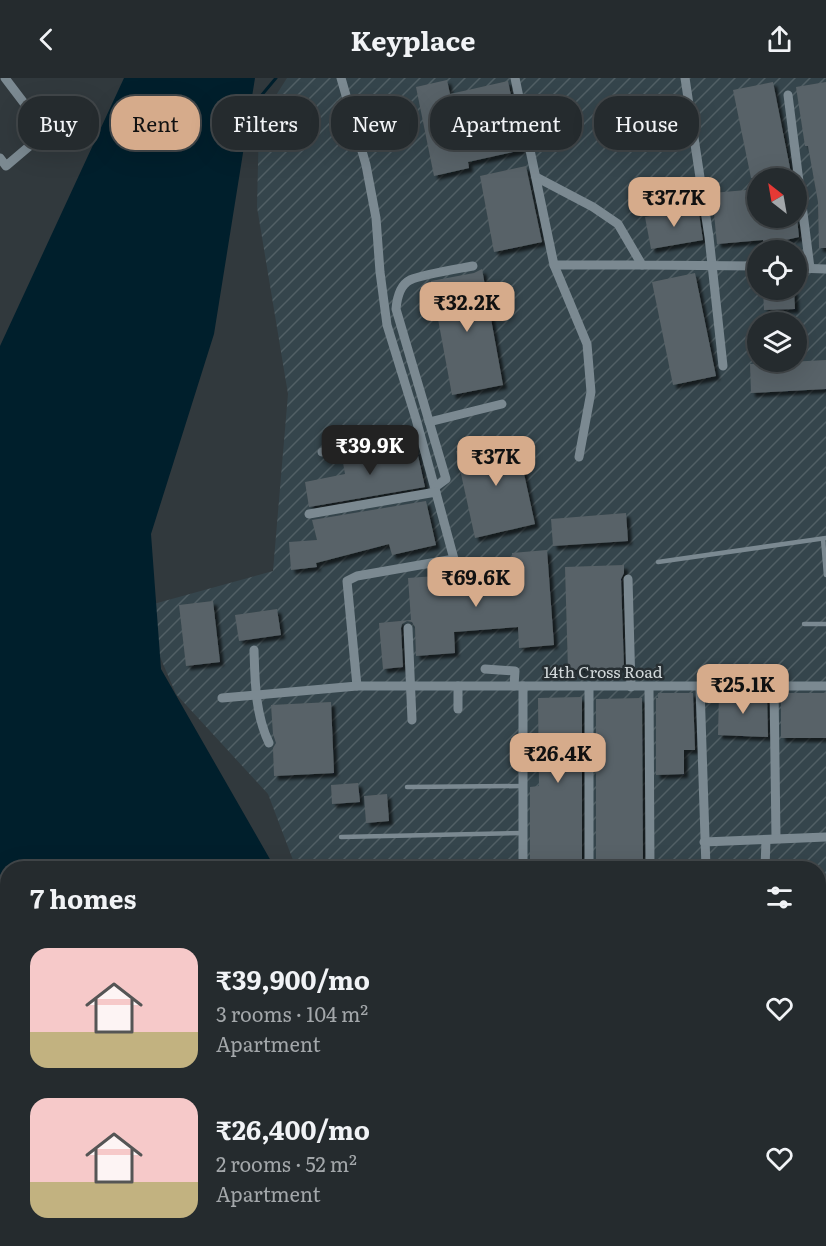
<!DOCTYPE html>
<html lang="en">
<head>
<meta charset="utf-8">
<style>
	:root { --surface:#252b2e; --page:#2d3336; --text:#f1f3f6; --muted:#a3a7aa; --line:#42474a; --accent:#d6ab8b }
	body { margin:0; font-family:Literata,serif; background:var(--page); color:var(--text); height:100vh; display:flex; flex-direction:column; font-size:22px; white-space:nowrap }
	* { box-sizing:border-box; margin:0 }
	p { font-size:20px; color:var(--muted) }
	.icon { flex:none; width:33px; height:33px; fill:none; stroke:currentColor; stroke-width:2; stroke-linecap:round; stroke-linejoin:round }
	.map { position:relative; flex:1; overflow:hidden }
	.drawer { position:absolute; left:0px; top:783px; width:826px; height:386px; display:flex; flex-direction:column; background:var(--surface); border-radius:24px 24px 0 0; box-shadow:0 6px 24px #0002,0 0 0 2px var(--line) }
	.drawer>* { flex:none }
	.guide { position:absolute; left:18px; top:18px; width:790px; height:54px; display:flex; gap:12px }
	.needle { width:39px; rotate:329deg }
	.fabs { position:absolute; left:747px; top:90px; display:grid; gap:12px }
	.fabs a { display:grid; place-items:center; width:60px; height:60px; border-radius:50%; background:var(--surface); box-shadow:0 6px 24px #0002,0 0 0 2px var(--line); font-size:30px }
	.price { position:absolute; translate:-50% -51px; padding:0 14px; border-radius:12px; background:var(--accent); color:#111; font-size:20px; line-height:39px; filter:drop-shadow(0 2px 3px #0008) }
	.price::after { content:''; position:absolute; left:50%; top:36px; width:18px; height:14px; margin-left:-9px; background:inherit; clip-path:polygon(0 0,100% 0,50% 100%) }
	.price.selected { background:#222; color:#fff }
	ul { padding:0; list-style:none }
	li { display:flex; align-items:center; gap:18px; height:150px; padding:0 30px }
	li span { display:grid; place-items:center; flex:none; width:168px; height:120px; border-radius:18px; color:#555 }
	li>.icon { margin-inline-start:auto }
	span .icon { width:72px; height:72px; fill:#fffc; stroke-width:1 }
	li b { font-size:26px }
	h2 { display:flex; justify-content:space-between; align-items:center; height:72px; padding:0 30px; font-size:26px }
	.pill { padding:0 21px; border-radius:24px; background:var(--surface); box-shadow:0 6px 24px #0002,0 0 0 2px var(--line); font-size:21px; line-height:54px }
	.pill.selected { background:var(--accent); color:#111 }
	header { display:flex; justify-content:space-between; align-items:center; height:78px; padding:0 30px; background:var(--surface); font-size:27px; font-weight:700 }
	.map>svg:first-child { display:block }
	.industrial { fill:url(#industrial-furrows); fill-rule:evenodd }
	.water { fill:#001f2c }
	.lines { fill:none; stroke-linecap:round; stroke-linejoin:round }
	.stream { stroke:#001f2c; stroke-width:3 }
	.building { fill:#596267; filter:url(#shadow) }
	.lane { stroke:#7b8991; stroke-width:4.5 }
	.street { stroke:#7b8991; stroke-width:9 }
	.labels { text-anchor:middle; stroke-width:5; stroke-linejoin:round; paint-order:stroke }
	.street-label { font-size:16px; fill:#d2d8da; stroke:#272f33 }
</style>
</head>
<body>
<header><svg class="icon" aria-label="back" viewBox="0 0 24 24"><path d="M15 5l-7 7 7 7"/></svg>Keyplace<svg class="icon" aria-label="share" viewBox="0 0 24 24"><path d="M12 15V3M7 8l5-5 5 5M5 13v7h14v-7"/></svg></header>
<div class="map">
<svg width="826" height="1168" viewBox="0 0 826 1168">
	<defs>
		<pattern id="industrial-furrows" width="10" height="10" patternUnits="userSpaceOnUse" patternTransform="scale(1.5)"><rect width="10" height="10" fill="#35454c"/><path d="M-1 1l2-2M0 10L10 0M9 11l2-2" fill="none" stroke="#515f65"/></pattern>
		<filter id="shadow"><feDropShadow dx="4" dy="4" stdDeviation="1.5" flood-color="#0009"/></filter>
	</defs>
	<rect width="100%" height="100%" fill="#31393d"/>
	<path class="industrial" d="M287,0H826V1168H740L731,1161H819V790H296L268,716L176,616L139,530L273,493L288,316L257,129L259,44ZM758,100H796V140H758ZM758,172H796V212H758ZM758,244H796V284H758Z"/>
	<polygon class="water" points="124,0 255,0 214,256 151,456 161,591 275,790 8,790 7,949 0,947 0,268"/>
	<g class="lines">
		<g class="stream">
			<polyline points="250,31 276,0"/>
			<polyline points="819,1013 826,1013"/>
		</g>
	</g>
	<g class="building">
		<polygon points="447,2 450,16 508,3 522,72 468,84 469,90 434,98 416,9"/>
		<polygon points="773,4 792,100 751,100 733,12"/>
		<polygon points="826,4 826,170 819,170 818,124 808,68 805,68 796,9"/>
		<polygon points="526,88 542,164 494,174 480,98"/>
		<polygon points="758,111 758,140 797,140 799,159 764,167 763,162 717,166 712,115"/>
		<polygon points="698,129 703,162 651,171 645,139"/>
		<polygon points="482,191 503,307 452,317 431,203 474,195"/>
		<polygon points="695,195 716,298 673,307 652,204"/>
		<polygon points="763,212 794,212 795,231 764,232"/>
		<polygon points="826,282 826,311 751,315 750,286"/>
		<polygon points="516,359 535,446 475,460 456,373"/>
		<polygon points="415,364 425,409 309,429 305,404 345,396 342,379"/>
		<polygon points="426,423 436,467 392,477 389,466 316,485 317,489 291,492 289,464 317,462 312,442"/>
		<polygon points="626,435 628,463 553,468 551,441"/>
		<polygon points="547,472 554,567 519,570 518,549 454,554 455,575 416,578 415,549 412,544 407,543 402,546 401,550 403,589 383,591 379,545 411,542 408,500 463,496 463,493 513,489 512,475"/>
		<polygon points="624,487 624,495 621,501 624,590 568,592 565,489"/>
		<polygon points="213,523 220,584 186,588 179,527"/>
		<polygon points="277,531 281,557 239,563 235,537"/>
		<polygon points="658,615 693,615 695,672 684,672 684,696 656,697 656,620 658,620"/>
		<polygon points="719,615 767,615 768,659 718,657"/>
		<rect x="781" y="615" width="45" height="45"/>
		<polygon points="582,619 582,786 530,786 530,709 539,708 538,620"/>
		<polygon points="642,620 643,787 596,787 596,621"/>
		<polygon points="331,624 334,695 274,698 273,670 276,665 273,656 271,627"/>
		<polygon points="358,705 360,724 332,726 331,707"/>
		<polygon points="387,716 389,743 366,745 364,718"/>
	</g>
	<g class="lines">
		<g class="lane">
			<polyline points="823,461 826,497"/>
			<polyline points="658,484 826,460"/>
			<polyline points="804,546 826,546"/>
			<polyline points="407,709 523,708"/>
			<polyline points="341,759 523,755"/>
		</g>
		<g class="street">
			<polyline points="341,0 366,87 376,140 380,194 387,247 416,341 454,481 357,498 347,503 357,608"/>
			<polyline points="515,0 554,187 587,266 591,314 579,379"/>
			<polyline points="685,0 709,159 723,288"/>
			<polyline points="788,17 810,190"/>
			<polyline points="0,80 6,88 46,54 5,0"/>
			<polyline points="536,99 593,129 618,146 642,187 758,188"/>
			<polyline points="554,187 642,187"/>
			<polyline points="796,190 826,191"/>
			<polyline points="429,344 502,326"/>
			<polyline points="322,374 420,356"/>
			<path d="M435,409L446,401L396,231C397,220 400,207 410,202C424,196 457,191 473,188"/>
			<polyline points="309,436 436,414"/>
			<polyline points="628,501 631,609"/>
			<polyline points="408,550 412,642"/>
			<path d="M254,572C255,604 255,635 269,665"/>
			<polyline points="485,591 515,593 514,608"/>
			<polyline points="458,608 458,631"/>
			<polyline points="589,608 589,790"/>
			<polyline points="649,609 650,790"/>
			<polyline points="700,609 706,790"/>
			<polyline points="774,609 776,760"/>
			<polyline points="222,620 357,608 826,608"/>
			<polyline points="704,764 826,759"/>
			<polyline points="523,790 523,608"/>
			<polyline points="765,790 766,762"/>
			<polyline points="823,934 826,853"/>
			<polyline points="0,989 8,987"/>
			<polyline points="0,1078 8,1076"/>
			<polyline points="819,1113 826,1118"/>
			<polyline points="0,1118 8,1143"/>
			<polyline points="13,1161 14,1168"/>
			<polyline points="63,1161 64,1164"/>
			<polyline points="307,1161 314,1168"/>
			<polyline points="504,1161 507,1168"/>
			<polyline points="605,1161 609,1168"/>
			<polyline points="660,1161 664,1168"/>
			<polyline points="271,1168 279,1161"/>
			<polyline points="333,1168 359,1161"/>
		</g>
	</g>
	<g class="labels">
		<g class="street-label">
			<text x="603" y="600">14th Cross Road</text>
		</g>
	</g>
</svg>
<div class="fabs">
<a><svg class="needle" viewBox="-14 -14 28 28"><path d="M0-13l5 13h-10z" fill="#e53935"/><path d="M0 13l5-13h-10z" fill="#a3a7aa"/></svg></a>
<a><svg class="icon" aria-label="locate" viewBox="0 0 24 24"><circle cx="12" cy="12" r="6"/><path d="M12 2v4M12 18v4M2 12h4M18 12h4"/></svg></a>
<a><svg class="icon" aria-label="layers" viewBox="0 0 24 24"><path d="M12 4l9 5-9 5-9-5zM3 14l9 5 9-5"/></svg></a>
</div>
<b class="price" style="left:674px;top:150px">₹37.7K</b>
<b class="price" style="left:467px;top:255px">₹32.2K</b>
<b class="price selected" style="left:370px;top:398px">₹39.9K</b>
<b class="price" style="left:496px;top:409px">₹37K</b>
<b class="price" style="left:476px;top:530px">₹69.6K</b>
<b class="price" style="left:743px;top:637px">₹25.1K</b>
<b class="price" style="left:558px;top:706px">₹26.4K</b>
<div class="guide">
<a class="pill">Buy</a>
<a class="pill selected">Rent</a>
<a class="pill">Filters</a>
<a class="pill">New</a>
<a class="pill">Apartment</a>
<a class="pill">House</a>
</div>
<section class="drawer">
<h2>7 homes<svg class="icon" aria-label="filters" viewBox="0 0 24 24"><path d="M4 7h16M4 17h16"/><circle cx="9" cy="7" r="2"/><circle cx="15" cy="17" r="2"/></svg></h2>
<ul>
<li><span style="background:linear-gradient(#f6c9c9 70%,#c2b280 0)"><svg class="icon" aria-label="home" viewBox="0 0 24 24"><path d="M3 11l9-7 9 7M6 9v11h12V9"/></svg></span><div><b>₹39,900/mo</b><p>3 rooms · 104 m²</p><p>Apartment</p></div><svg class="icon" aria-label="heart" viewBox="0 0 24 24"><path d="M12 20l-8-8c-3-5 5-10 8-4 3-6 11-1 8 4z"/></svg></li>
<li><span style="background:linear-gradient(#f6c9c9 70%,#c2b280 0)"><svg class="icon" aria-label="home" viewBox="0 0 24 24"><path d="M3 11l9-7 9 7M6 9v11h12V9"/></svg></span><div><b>₹26,400/mo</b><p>2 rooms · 52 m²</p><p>Apartment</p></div><svg class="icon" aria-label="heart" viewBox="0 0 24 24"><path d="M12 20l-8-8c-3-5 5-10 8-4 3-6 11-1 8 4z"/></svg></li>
</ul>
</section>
</div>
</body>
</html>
